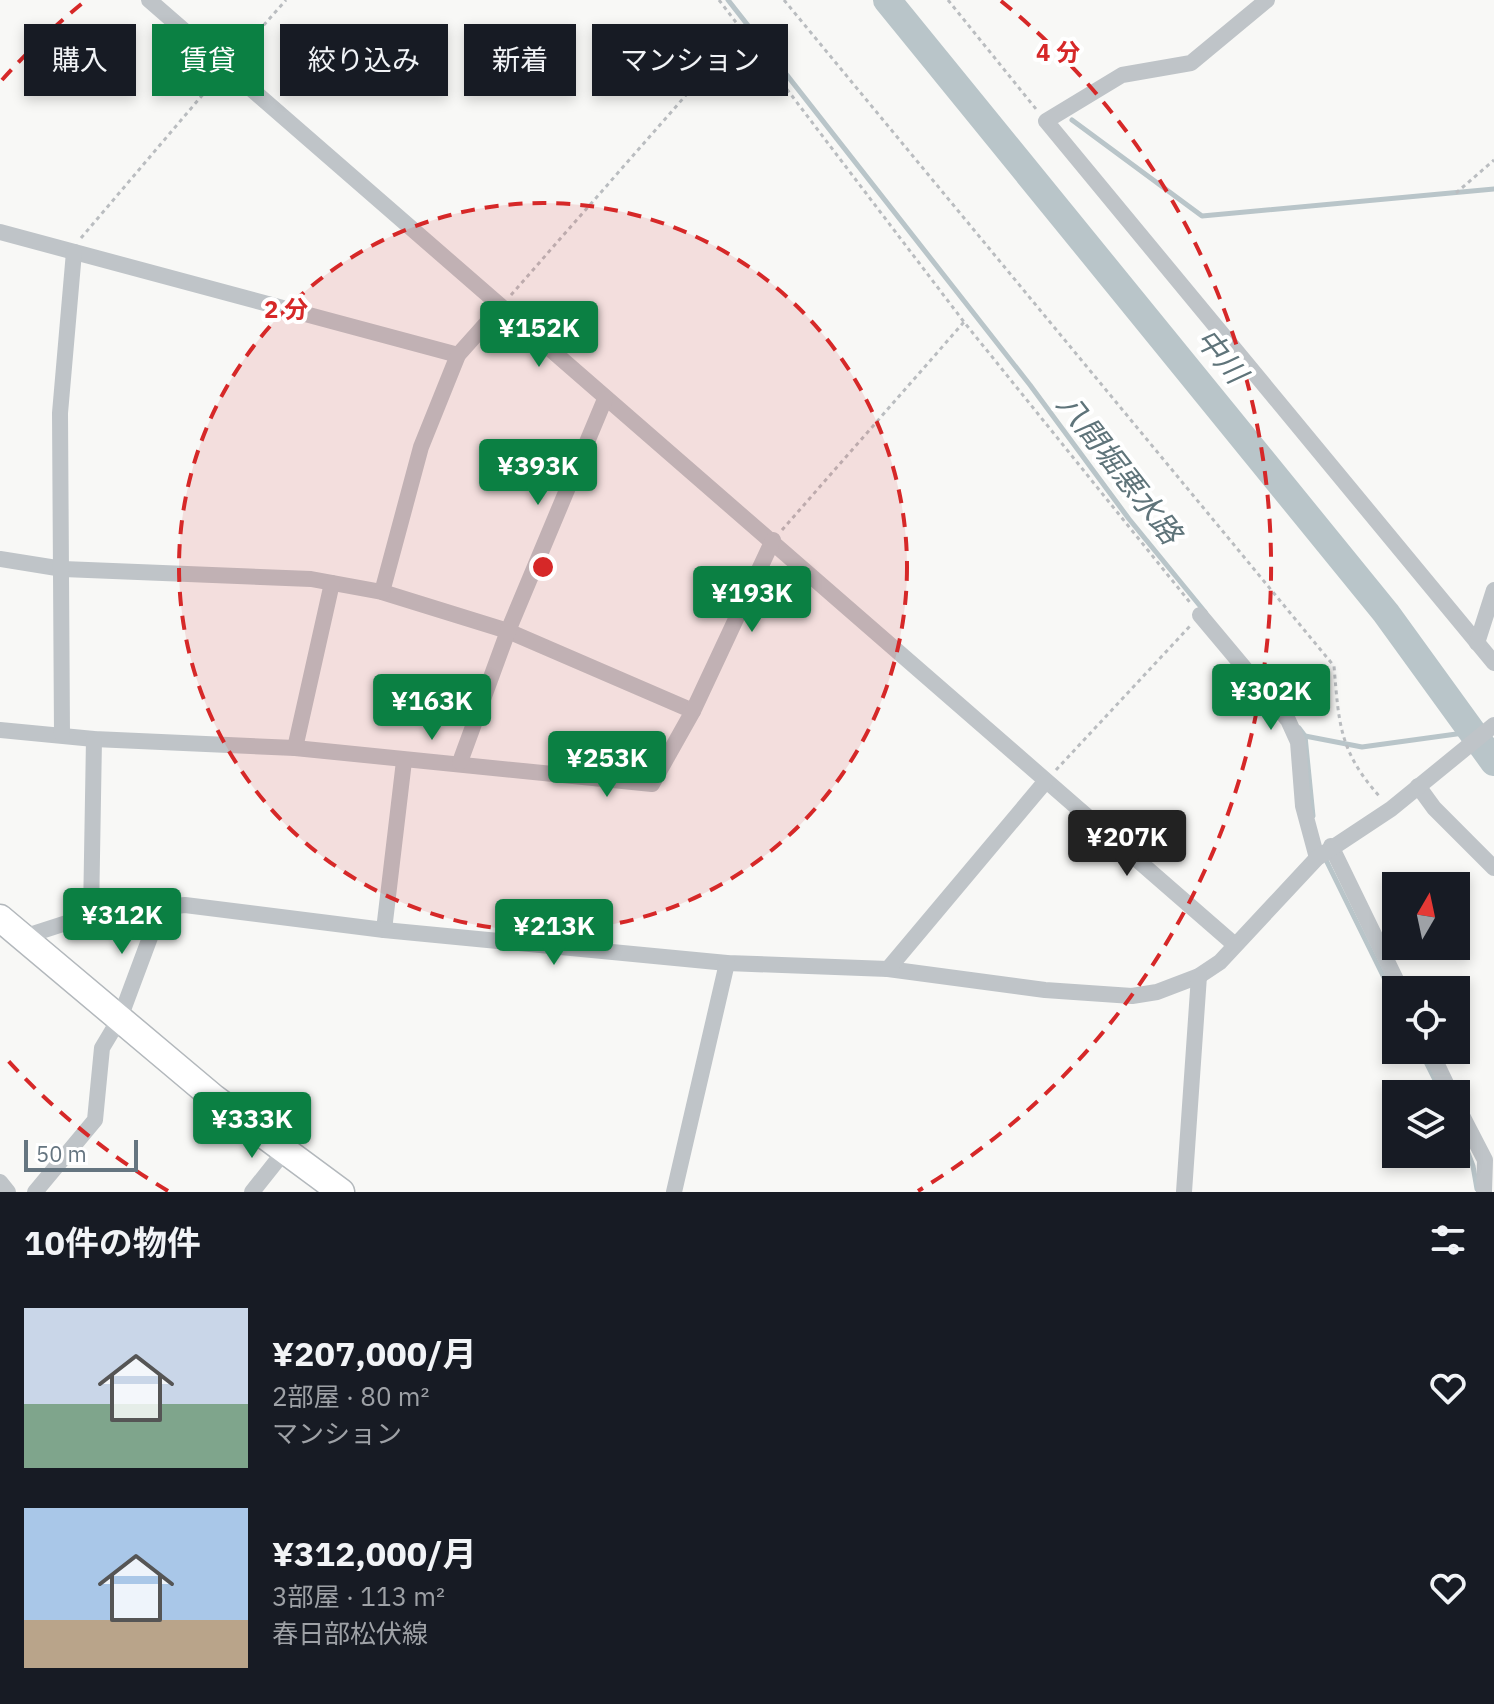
<!DOCTYPE html>
<html lang="ja">
<head>
<meta charset="utf-8">
<style>
	:root { --surface:#171b24; --page:#20242c; --text:#f1f3f6; --muted:#9ea1a6; --accent:#0b8043 }
	body { margin:0; font-family:"IBM Plex Sans","Noto Sans JP",sans-serif; background:var(--page); color:var(--text); height:100vh; display:flex; flex-direction:column; font-size:30px; white-space:nowrap }
	* { box-sizing:border-box; margin:0 }
	p { font-size:26px; color:var(--muted) }
	.icon { flex:none; width:44px; height:44px; fill:none; stroke:currentColor; stroke-width:2; stroke-linecap:round; stroke-linejoin:round }
	.map { position:relative; height:1192px; overflow:hidden }
	.sheet { display:flex; flex-direction:column; background:var(--surface); flex:1 }
	.sheet>* { flex:none }
	.top-card { position:absolute; left:24px; top:24px; width:800px; height:72px; display:flex; gap:16px }
	.needle { width:52px; rotate:9deg }
	.fabs { position:absolute; left:1382px; top:872px; display:grid; gap:16px }
	.fabs a { display:grid; place-items:center; width:88px; height:88px; border-radius:0px; background:var(--surface); box-shadow:0 4px 12px #0003; font-size:40px }
	.scale { position:absolute; left:24px; bottom:20px; width:114px; box-sizing:border-box; padding-left:8px; border:4px solid #657580; border-top:0; font-size:22px; line-height:28px; white-space:nowrap; color:#657580; -webkit-text-stroke:6px #fff; paint-order:stroke }
	.price { position:absolute; translate:-50% -68px; padding:0 18px; border-radius:8px; background:var(--accent); color:#fff; font-size:26px; line-height:52px; filter:drop-shadow(0 2px 4px #0008) }
	.price::after { content:''; position:absolute; left:50%; top:48px; width:24px; height:18px; margin-left:-12px; background:inherit; clip-path:polygon(0 0,100% 0,50% 100%) }
	.price.active { background:#222; color:#fff }
	ul { padding:0; list-style:none }
	li { display:flex; align-items:center; gap:24px; height:200px; padding:0 24px }
	li span { display:grid; place-items:center; flex:none; width:224px; height:160px; border-radius:0px; color:#555 }
	li>.icon { margin-inline-start:auto }
	span .icon { width:96px; height:96px; fill:#fffc; stroke-width:1 }
	li b { font-size:34px }
	h2 { display:flex; justify-content:space-between; align-items:center; height:96px; padding:0 24px; font-size:34px }
	.tag { padding:0 28px; border-radius:0px; background:var(--surface); box-shadow:0 4px 12px #0003; font-size:28px; line-height:72px }
	.tag.active { background:var(--accent); color:#fff }
	.map>svg:first-child { display:block }
	.lines { fill:none; stroke-linecap:round; stroke-linejoin:round }
	.stream { stroke:#b9c5c9; stroke-width:5 }
	.river { stroke:#b9c5c9; stroke-width:28 }
	.primary-casing { stroke:#b3b8bc; stroke-width:29 }
	.path { stroke:#babdc0; stroke-width:3; stroke-dasharray:4 4; stroke-linecap:butt }
	.minor { stroke:#bfc4c8; stroke-width:16 }
	.primary { stroke:#fff; stroke-width:26 }
	.ring { fill:none; stroke:#d62828; stroke-width:4; stroke-dasharray:14 10 }
	.labels { text-anchor:middle; stroke-width:8; stroke-linejoin:round; paint-order:stroke }
	.water-label { font-size:30px; font-style:italic; fill:#5f747a; stroke:#fff }
	.centre { fill:#d62828; stroke:#fff; stroke-width:4 }
	.ring-label { font-size:24px; text-anchor:middle; font-weight:bold; fill:#d62828; stroke:#fff; stroke-width:8; stroke-linejoin:round; paint-order:stroke }
</style>
</head>
<body>
<div class="map">
<svg width="1494" height="1192" viewBox="0 0 1494 1192">
	<rect width="100%" height="100%" fill="#f8f8f6"/>
	<g class="lines">
		<g class="stream">
			<polyline points="728,0 1030,385 1129,519 1205,612"/>
			<polyline points="1072,120 1202,216 1494,189"/>
			<polyline points="1299,728 1305,736 1313,816"/>
			<polyline points="1305,736 1362,747 1471,732"/>
			<polyline points="1324,856 1396,1002"/>
			<polyline points="1420,1050 1442,1094"/>
			<polyline points="1456,1122 1473,1166 1477,1189"/>
		</g>
		<polyline class="river" points="887,0 1386,613 1494,762"/>
		<g class="primary-casing">
			<polyline id="primary" points="0,918 214,1098 341,1192"/>
		</g>
		<g class="path">
			<polyline points="719,0 964,322 1192,605"/>
			<path d="M784,0L1334,666C1339,724 1339,751 1380,797"/>
			<polyline points="948,0 1036,109"/>
			<polyline points="237,55 286,0"/>
			<polyline points="1456,193 1494,160"/>
			<polyline points="81,238 216,79"/>
			<polyline points="511,295 743,30"/>
			<polyline points="782,530 964,322"/>
			<polyline points="1056,770 1190,626"/>
		</g>
		<g class="minor">
			<polyline points="149,0 1235,945"/>
			<polyline points="1267,0 1191,63 1122,75 1046,121 1494,663"/>
			<polyline points="0,232 458,355"/>
			<polyline points="0,559 63,569 311,579 382,592 508,631 693,711"/>
			<polyline points="382,592 421,447 458,355 500,308"/>
			<polyline points="1200,615 1288,720 1298,742 1303,806 1317,858"/>
			<polyline points="1477,643 1494,590"/>
			<polyline points="0,730 94,739 295,748 652,784 693,711 773,540"/>
			<polyline points="62,734 60,413 74,252"/>
			<polyline points="295,748 332,583"/>
			<polyline points="460,762 508,631 605,399"/>
			<polyline points="1418,786 1434,808 1494,868"/>
			<polyline points="1331,846 1401,990"/>
			<polyline points="91,915 94,739"/>
			<polyline points="384,930 404,761"/>
			<polyline points="23,937 91,915 185,905 384,930 727,963 888,969 1045,990 1132,996 1157,992 1199,976 1220,962 1317,858 1391,809 1494,725"/>
			<polyline points="888,969 1045,782"/>
			<polyline points="1430,1050 1451,1094"/>
			<polyline points="1456,1104 1485,1160 1484,1192"/>
			<polyline points="0,1182 8,1192"/>
			<polyline points="35,1192 95,1120 102,1048 120,1018 161,908"/>
			<polyline points="252,1192 283,1153"/>
			<polyline points="674,1192 727,963"/>
			<polyline points="1184,1192 1199,976"/>
		</g>
		<use href="#primary" class="primary"/>
	</g>
	<circle cx="543" cy="567" r="364" fill="#d62828" fill-opacity=".12"/>
	<g class="ring">
		<circle cx="543" cy="567" r="364"/>
		<path d="M168 1191A728 728 0 0 1 2 1054M2 80A728 728 0 0 1 85 1M1001 1A728 728 0 0 1 918 1191"/>
	</g>
	<g class="labels">
		<g class="water-label">
			<text transform="translate(1221 356) rotate(51)" y="10">中川</text>
			<text transform="translate(1119 469) rotate(52)" y="10">八間堀悪水路</text>
		</g>
	</g>
	<circle cx="543" cy="567" r="12" class="centre"/>
	<g class="ring-label">
		<text x="1058" y="61">4 分</text>
		<text x="286" y="318">2 分</text>
	</g>
</svg>
<div class="fabs">
<a><svg class="needle" viewBox="-14 -14 28 28"><path d="M0-13l5 13h-10z" fill="#e53935"/><path d="M0 13l5-13h-10z" fill="#9ea1a6"/></svg></a>
<a><svg class="icon" aria-label="locate" viewBox="0 0 24 24"><circle cx="12" cy="12" r="6"/><path d="M12 2v4M12 18v4M2 12h4M18 12h4"/></svg></a>
<a><svg class="icon" aria-label="layers" viewBox="0 0 24 24"><path d="M12 4l9 5-9 5-9-5zM3 14l9 5 9-5"/></svg></a>
</div>
<div class="scale">50 m</div>
<b class="price" style="left:539px;top:369px">¥152K</b>
<b class="price" style="left:538px;top:507px">¥393K</b>
<b class="price" style="left:752px;top:634px">¥193K</b>
<b class="price" style="left:1271px;top:732px">¥302K</b>
<b class="price" style="left:432px;top:742px">¥163K</b>
<b class="price" style="left:607px;top:799px">¥253K</b>
<b class="price active" style="left:1127px;top:878px">¥207K</b>
<b class="price" style="left:122px;top:956px">¥312K</b>
<b class="price" style="left:554px;top:967px">¥213K</b>
<b class="price" style="left:252px;top:1160px">¥333K</b>
<div class="top-card">
<a class="tag">購入</a>
<a class="tag active">賃貸</a>
<a class="tag">絞り込み</a>
<a class="tag">新着</a>
<a class="tag">マンション</a>
</div>
</div>
<section class="sheet">
<h2>10件の物件<svg class="icon" aria-label="filters" viewBox="0 0 24 24"><path d="M4 7h16M4 17h16"/><circle cx="9" cy="7" r="2"/><circle cx="15" cy="17" r="2"/></svg></h2>
<ul>
<li><span style="background:linear-gradient(#c9d6e8 60%,#7fa58c 0)"><svg class="icon" aria-label="home" viewBox="0 0 24 24"><path d="M3 11l9-7 9 7M6 9v11h12V9"/></svg></span><div><b>¥207,000/月</b><p>2部屋 · 80 m²</p><p>マンション</p></div><svg class="icon" aria-label="heart" viewBox="0 0 24 24"><path d="M12 20l-8-8c-3-5 5-10 8-4 3-6 11-1 8 4z"/></svg></li>
<li><span style="background:linear-gradient(#a9c7e8 70%,#b9a48a 0)"><svg class="icon" aria-label="home" viewBox="0 0 24 24"><path d="M3 11l9-7 9 7M6 9v11h12V9"/></svg></span><div><b>¥312,000/月</b><p>3部屋 · 113 m²</p><p>春日部松伏線</p></div><svg class="icon" aria-label="heart" viewBox="0 0 24 24"><path d="M12 20l-8-8c-3-5 5-10 8-4 3-6 11-1 8 4z"/></svg></li>
</ul>
</section>
</body>
</html>
